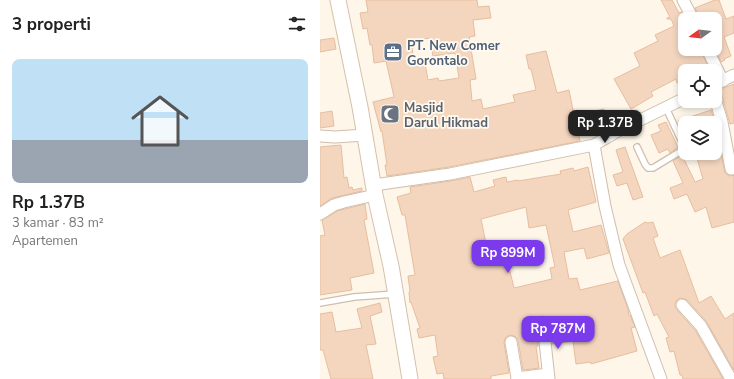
<!DOCTYPE html>
<html lang="id">
<head>
<meta charset="utf-8">
<style>
	:root { --surface:#fff; --page:#f2f2f2; --text:#222; --muted:#767676; --accent:#7c3aed }
	body { margin:0; font-family:"Nunito Sans",sans-serif; background:var(--page); color:var(--text); height:100vh; display:flex; flex-direction:column; font-size:15px; white-space:nowrap }
	* { box-sizing:border-box; margin:0 }
	p { font-size:13px; color:var(--muted) }
	.icon { flex:none; width:22px; height:22px; fill:none; stroke:currentColor; stroke-width:2; stroke-linecap:round; stroke-linejoin:round }
	.map { position:relative; flex:1; overflow:hidden }
	.panel { display:flex; flex-direction:column; background:var(--surface); width:320px }
	.panel>* { flex:none }
	.needle { width:26px; rotate:255deg }
	.fabs { position:absolute; left:358px; top:12px; display:grid; gap:8px }
	.fabs a { display:grid; place-items:center; width:44px; height:44px; border-radius:8px; background:var(--surface); box-shadow:0 2px 6px #0003; font-size:20px }
	.price { position:absolute; translate:-50% -34px; padding:0 9px; border-radius:8px; background:var(--accent); color:#fff; font-size:13px; line-height:26px; filter:drop-shadow(0 1px 2px #0008) }
	.price::after { content:''; position:absolute; left:50%; top:24px; width:12px; height:9px; margin-left:-6px; background:inherit; clip-path:polygon(0 0,100% 0,50% 100%) }
	.price.current { background:#222; color:#fff }
	ul { padding:0; list-style:none }
	li { display:grid; align-content:center; gap:8px; height:212px; padding:0 12px }
	li span { display:grid; place-items:center; height:124px; border-radius:8px; color:#555 }
	li>.icon { margin-inline-start:auto }
	span .icon { width:72px; height:72px; fill:#fffc; stroke-width:1 }
	li b { font-size:17px }
	h2 { display:flex; justify-content:space-between; align-items:center; height:48px; padding:0 12px; font-size:17px }
	main { display:flex; flex:1; min-height:0 }
	.map>svg:first-child { display:block }
	.building { fill:#f4d6bf; stroke:#e7bd9f; fill-rule:evenodd }
	.lines { fill:none; stroke-linecap:round; stroke-linejoin:round }
	.service-casing { stroke:#d0bead; stroke-width:8 }
	.minor-casing { stroke:#d0bead; stroke-width:13 }
	.secondary-casing { stroke:#d6c0ad; stroke-width:17 }
	.service { stroke:#fff; stroke-width:5.5 }
	.minor { stroke:#fff; stroke-width:11 }
	.secondary { stroke:#fff; stroke-width:15 }
	.labels { text-anchor:middle; stroke-width:3.5; stroke-linejoin:round; paint-order:stroke }
	.service-label { font-size:13px; font-weight:bold; fill:#4e5e75; stroke:#fffaf0; text-anchor:start }
	.worship-label { font-size:13px; font-weight:bold; fill:#5b616d; stroke:#fffaf0; text-anchor:start }
</style>
</head>
<body>
<main>
<section class="panel">
<h2>3 properti<svg class="icon" aria-label="filters" viewBox="0 0 24 24"><path d="M4 7h16M4 17h16"/><circle cx="9" cy="7" r="2"/><circle cx="15" cy="17" r="2"/></svg></h2>
<ul>
<li><span style="background:linear-gradient(#bfe0f5 65%,#9aa5b1 0)"><svg class="icon" aria-label="home" viewBox="0 0 24 24"><path d="M3 11l9-7 9 7M6 9v11h12V9"/></svg></span><div><b>Rp 1.37B</b><p>3 kamar · 83 m²</p><p>Apartemen</p></div></li>
</ul>
</section>
<div class="map">
<svg width="414" height="379" viewBox="0 0 414 379">
	<rect width="100%" height="100%" fill="#fdf6e9"/>
	<g class="building">
		<path d="M46,0H157L158,7L169,6L171,18L153,20L155,36L149,37L156,79L150,80L152,101L161,99L163,109L195,102L193,95L216,90L211,69H209L206,55L226,51L237,93L249,90L254,115L284,109L288,125L258,131L260,141L129,167L67,176L65,165H67L62,131L61,132L53,102L74,97L66,61L54,63L52,45H50L47,28L43,29L40,13L48,12ZM110,38L113,56L135,53L139,78L119,81L118,78L108,80L104,58L94,61L91,41Z"/>
		<polygon points="341,0 352,0 359,13 362,12 365,19 365,49 380,49 389,68 382,71 365,71 365,79 357,83 356,79 331,92 333,96 311,109 294,79 320,66 314,53 338,41 335,35 354,26 351,19 347,19 347,18 350,17"/>
		<polygon points="395,0 399,0 406,19 414,16 414,33 404,37 411,56 404,59 405,60 401,62 395,49 395,19 380,19 375,8"/>
		<polygon points="14,38 16,49 0,52 0,40"/>
		<polygon points="414,84 414,123 410,124 402,96 400,93 395,91"/>
		<polygon points="391,110 395,123 359,123 358,121"/>
		<polygon points="12,111 14,126 0,128 0,113"/>
		<polygon points="346,122 358,147 350,153 348,149 339,153 331,135 341,131 338,125"/>
		<polygon points="21,145 24,178 27,177 29,188 32,187 33,190 42,188 42,191 12,198 0,206 0,147"/>
		<polygon points="305,147 323,197 313,200 307,183 297,186 293,175 303,172 296,150"/>
		<polygon points="397,152 397,154 401,153 405,173 409,176 414,175 414,222 392,228 386,207 375,212 367,194 354,199 350,188 363,183 353,161 362,155 375,182 383,179 377,158"/>
		<path d="M268,167L276,202L248,210L253,232L281,225L289,253L267,259L264,248L244,252L249,279L257,278L260,290L298,281L308,309L309,316L310,315L315,327L311,328L317,351L271,364V362L256,364L253,341L232,344L230,322L229,319L226,317L222,316L219,317L217,320L216,323L218,346L216,347L219,368L203,370L198,340L196,337L194,336L190,335L186,337L185,339L184,343L189,373L171,376V379H124L123,373L117,374L113,357L118,356L115,335L99,338L97,329L100,328L91,302L90,303L89,292L90,291L88,276L95,275L85,215H82L77,197L91,193L90,187L131,181L150,177L154,192L175,186L173,180L186,177L187,182L198,180V181L241,174L240,171L253,168L254,171ZM206,207L209,228L226,225L235,267L230,268L232,279L194,288L188,263L174,266L170,243L166,244L161,219Z"/>
		<polygon points="45,204 47,219 44,220 54,273 30,278 32,290 0,295 0,236 5,235 2,220 17,211"/>
		<polygon points="325,222 328,223 333,222 338,236 333,238 340,258 360,250 379,303 391,296 405,319 414,313 414,370 386,321 367,300 364,299 360,298 357,300 355,303 355,307 357,310 375,330 403,379 363,379 362,375 360,375 354,351 350,352 346,338 349,337 337,314 334,316 325,292 323,293 303,239 307,234"/>
		<polygon points="60,303 62,312 50,316 56,344 46,345 53,379 11,379 3,350 0,350 0,314 12,312 16,332 42,328 37,309"/>
	</g>
	<g class="lines">
		<g class="service-casing">
			<g id="service">
				<polyline points="317,147 325,164 328,168 333,168 361,151 363,146 362,142 346,108"/>
				<polyline points="0,303 34,297 75,294"/>
			</g>
		</g>
		<g class="minor-casing">
			<g id="minor">
				<polyline points="363,0 373,19"/>
				<polyline points="387,49 403,81"/>
				<polyline points="395,84 414,75"/>
				<polyline points="395,98 402,122 411,169"/>
				<polyline points="0,136 15,137 45,135"/>
				<polyline points="274,145 298,131 365,98"/>
				<polyline points="54,185 130,174 274,145 285,206 299,265 341,379"/>
				<polyline points="0,214 14,205 24,202 55,195"/>
				<polyline points="362,305 381,326 411,379"/>
				<polyline points="223,323 229,379"/>
				<polyline points="191,342 197,378 197,379"/>
				<polyline points="197,378 228,374"/>
			</g>
		</g>
		<g class="secondary-casing">
			<polyline id="secondary" points="18,0 40,107 55,195 71,266 90,379"/>
		</g>
		<use href="#service" class="service"/>
		<use href="#minor" class="minor"/>
		<use href="#secondary" class="secondary"/>
	</g>
	<defs>
		<g id="office-square" transform="scale(1)"><rect x="-9" y="-9" width="18" height="18" rx="4" fill="#5c6f8a" stroke="#fffaf0"/><path d="M-6-3h4V-5.5h4V-3h4V5H-6ZM-1-4.5V-3h2v-1.5ZM-6 0V1H6V0Z" fill="#fff"/></g>
		<g id="mosque-square" transform="scale(1)"><rect x="-9" y="-9" width="18" height="18" rx="4" fill="#6b7280" stroke="#fffaf0"/><path d="M3.5-4.9A6 6 0 1 0 3.5 4.9A5 5 0 1 1 3.5-4.9Z" fill="#fff"/></g>
	</defs>
	<g fill-rule="evenodd">
		<use href="#office-square" x="73" y="52"/>
		<use href="#mosque-square" x="70" y="114"/>
	</g>
	<g class="labels">
		<g class="service-label">
			<text x="87" y="50">PT. New Comer<tspan x="87" dy="15">Gorontalo</tspan></text>
		</g>
		<g class="worship-label">
			<text x="84" y="112">Masjid<tspan x="84" dy="15">Darul Hikmad</tspan></text>
		</g>
	</g>
</svg>
<div class="fabs">
<a><svg class="needle" viewBox="-14 -14 28 28"><path d="M0-13l5 13h-10z" fill="#e53935"/><path d="M0 13l5-13h-10z" fill="#767676"/></svg></a>
<a><svg class="icon" aria-label="locate" viewBox="0 0 24 24"><circle cx="12" cy="12" r="6"/><path d="M12 2v4M12 18v4M2 12h4M18 12h4"/></svg></a>
<a><svg class="icon" aria-label="layers" viewBox="0 0 24 24"><path d="M12 4l9 5-9 5-9-5zM3 14l9 5 9-5"/></svg></a>
</div>
<b class="price current" style="left:285px;top:144px">Rp 1.37B</b>
<b class="price" style="left:188px;top:274px">Rp 899M</b>
<b class="price" style="left:238px;top:350px">Rp 787M</b>
</div>
</main>
</body>
</html>
